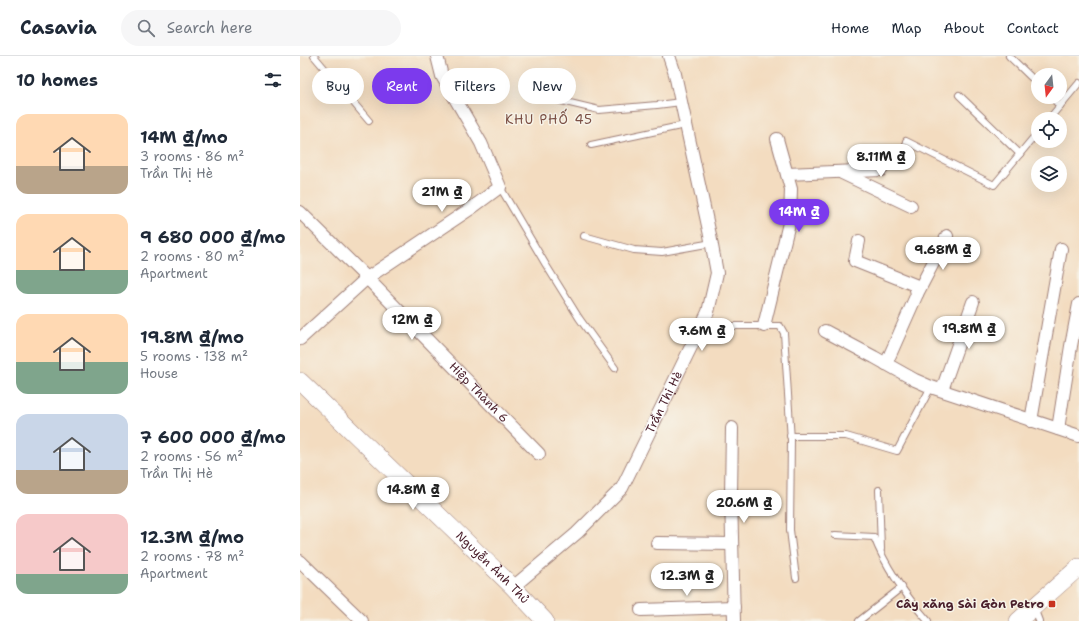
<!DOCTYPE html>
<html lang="en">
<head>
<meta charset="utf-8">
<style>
	:root { --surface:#fff; --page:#f6f6f7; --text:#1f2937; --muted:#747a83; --line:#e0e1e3; --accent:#7c3aed }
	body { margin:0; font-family:"Shantell Sans",sans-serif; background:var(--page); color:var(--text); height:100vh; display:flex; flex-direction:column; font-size:15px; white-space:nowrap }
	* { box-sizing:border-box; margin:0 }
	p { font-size:13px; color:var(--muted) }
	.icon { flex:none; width:22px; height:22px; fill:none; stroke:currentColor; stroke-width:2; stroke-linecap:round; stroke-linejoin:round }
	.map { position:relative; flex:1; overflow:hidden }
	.sheet { display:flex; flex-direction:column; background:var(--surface); width:300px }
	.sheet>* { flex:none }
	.guide { position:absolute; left:12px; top:12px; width:380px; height:36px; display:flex; gap:8px }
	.needle { width:26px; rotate:195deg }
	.controls { position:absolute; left:731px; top:12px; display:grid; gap:8px }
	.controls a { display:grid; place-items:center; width:36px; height:36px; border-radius:50%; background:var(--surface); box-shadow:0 4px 16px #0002; font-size:20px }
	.price { position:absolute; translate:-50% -34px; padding:0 9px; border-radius:14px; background:#fff; color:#222; font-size:13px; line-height:26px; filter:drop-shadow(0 1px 2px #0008) }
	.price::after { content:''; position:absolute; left:50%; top:24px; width:12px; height:9px; margin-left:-6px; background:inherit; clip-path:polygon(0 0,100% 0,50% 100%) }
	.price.current { background:var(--accent); color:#fff }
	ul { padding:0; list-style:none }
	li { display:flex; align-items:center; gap:12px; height:100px; padding:0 16px }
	li span { display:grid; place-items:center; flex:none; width:112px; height:80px; border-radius:12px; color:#555 }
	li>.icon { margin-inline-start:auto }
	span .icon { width:48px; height:48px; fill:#fffc; stroke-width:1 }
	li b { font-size:17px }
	h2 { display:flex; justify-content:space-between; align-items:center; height:48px; padding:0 16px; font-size:17px }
	.pill { padding:0 14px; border-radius:18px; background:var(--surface); box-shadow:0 4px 16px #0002; font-size:14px; line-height:36px }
	.pill.current { background:var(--accent); color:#fff }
	header { display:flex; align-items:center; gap:24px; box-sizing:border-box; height:56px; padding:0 20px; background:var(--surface); border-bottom:1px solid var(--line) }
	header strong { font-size:19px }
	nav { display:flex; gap:22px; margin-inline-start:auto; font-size:14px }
	.search { width:280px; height:36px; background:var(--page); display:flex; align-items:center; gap:10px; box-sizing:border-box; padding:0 14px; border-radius:22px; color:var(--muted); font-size:15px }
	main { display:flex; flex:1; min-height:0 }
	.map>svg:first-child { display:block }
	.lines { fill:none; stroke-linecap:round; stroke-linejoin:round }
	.service-casing { stroke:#9e7e76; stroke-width:8 }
	.minor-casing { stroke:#9e7e76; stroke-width:14 }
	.secondary-casing { stroke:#9e7e76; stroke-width:18 }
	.service { stroke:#fff; stroke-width:6 }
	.minor { stroke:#fff; stroke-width:12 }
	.secondary { stroke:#fff; stroke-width:17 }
	.poi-dot { fill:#c8321e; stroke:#f7f3e8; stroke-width:1.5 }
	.labels { text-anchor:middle; stroke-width:3; stroke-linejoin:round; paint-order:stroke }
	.street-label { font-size:12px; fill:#4a1f2b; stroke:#f7f3e8 }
	.poi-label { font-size:12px; font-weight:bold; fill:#4a1f2b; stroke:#f7f3e8; text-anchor:end }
	.neighbourhood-label { font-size:13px; letter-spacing:1px; fill:#7c5045; stroke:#f7f3e8 }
</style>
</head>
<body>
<header>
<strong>Casavia</strong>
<div class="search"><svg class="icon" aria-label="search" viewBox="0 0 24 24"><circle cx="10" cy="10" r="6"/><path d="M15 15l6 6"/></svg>Search here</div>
<nav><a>Home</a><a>Map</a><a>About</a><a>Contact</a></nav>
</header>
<main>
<section class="sheet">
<h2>10 homes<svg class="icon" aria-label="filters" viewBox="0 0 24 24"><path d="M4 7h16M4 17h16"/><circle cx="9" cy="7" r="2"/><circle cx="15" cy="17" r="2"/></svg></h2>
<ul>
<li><span style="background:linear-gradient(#ffd9b3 65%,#b9a48a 0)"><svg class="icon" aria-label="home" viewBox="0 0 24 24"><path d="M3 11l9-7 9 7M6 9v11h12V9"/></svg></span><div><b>14M ₫/mo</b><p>3 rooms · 86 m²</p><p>Trần Thị Hè</p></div></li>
<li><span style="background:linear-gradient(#ffd9b3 70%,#7fa58c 0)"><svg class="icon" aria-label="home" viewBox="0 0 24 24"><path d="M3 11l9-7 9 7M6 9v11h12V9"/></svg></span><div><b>9 680 000 ₫/mo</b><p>2 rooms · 80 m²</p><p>Apartment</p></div></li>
<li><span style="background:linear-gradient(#ffd9b3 60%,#7fa58c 0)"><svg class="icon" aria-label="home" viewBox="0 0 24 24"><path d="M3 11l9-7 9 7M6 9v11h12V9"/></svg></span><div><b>19.8M ₫/mo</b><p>5 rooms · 138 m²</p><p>House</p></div></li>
<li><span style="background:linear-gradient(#c9d6e8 70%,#b9a48a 0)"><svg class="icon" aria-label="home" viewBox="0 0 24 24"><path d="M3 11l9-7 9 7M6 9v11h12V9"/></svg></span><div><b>7 600 000 ₫/mo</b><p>2 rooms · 56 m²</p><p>Trần Thị Hè</p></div></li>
<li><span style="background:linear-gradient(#f6c9c9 75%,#7fa58c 0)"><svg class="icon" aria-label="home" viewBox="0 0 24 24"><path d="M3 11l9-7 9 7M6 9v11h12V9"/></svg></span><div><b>12.3M ₫/mo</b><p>2 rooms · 78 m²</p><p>Apartment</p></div></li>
</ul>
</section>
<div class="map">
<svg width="779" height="565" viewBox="0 0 779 565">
	<rect width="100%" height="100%" fill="#f7f3e8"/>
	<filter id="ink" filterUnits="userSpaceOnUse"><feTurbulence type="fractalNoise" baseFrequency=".025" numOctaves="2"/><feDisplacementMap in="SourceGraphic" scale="8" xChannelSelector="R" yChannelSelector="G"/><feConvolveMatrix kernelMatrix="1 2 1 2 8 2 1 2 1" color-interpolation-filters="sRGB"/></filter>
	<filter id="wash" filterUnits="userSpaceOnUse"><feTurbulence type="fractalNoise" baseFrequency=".012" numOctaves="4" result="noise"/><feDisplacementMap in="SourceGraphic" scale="16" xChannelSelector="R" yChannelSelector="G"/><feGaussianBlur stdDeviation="0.9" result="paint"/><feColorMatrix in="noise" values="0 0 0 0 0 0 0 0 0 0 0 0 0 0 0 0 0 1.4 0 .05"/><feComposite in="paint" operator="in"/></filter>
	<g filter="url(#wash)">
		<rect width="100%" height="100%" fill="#f3dcc0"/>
	</g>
	<g filter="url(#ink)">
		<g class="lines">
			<g class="service-casing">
				<g id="service">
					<polyline points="14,0 69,65"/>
					<polyline points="709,0 738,28"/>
					<polyline points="659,39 720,98"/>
					<polyline points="245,41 299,54 357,49 381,46"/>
					<polyline points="751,41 760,50"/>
					<polyline points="749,63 779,27"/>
					<polyline points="606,85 694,129 738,76"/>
					<polyline points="291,89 385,69"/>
					<polyline points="200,131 246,209 279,262 315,312"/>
					<polyline points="284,180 334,194 362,196 412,187"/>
					<polyline points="402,270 480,270 484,277 491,384 490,474 496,522"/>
					<polyline points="490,380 546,380 597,395 631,331"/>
					<polyline points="579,434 581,493"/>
					<path d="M535,479L574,481C586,512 606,540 628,565"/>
					<polyline points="734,552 739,565"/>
					<polyline points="559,565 602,531"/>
				</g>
			</g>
			<g class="minor-casing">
				<g id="minor">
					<polyline points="542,117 611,150"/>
					<polyline points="487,118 581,114"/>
					<path id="s1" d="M0,156L67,222L239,398"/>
					<polyline points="559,185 555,205 615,229 617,238 586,308"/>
					<polyline points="617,238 647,180"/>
					<polyline points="464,270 490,163 491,133 477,83"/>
					<polyline points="525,275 574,301 615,324 631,331 779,380"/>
					<polyline points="0,283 67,222 173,151 200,131 181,87 142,20 137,0"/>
					<polyline points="642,334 673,246"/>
					<polyline points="731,365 761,193"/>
					<polyline points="432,372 431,439 434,565"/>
					<polyline points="758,373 771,290 779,248"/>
					<polyline points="357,487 432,488"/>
					<polyline points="0,505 62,565"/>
					<path id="s2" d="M213,531L277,477L322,432L408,256L417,217L410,179L375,18L369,0"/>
					<polyline points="341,554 434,551"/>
				</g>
			</g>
			<g class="secondary-casing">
				<g id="secondary">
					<path id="s3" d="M0,325L213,531L245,565"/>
					<polyline points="718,565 779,511"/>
				</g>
			</g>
			<use href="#service" class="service"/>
			<use href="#minor" class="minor"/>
			<use href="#secondary" class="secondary"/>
		</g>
	</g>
	<rect class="poi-dot" x="748" y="544" width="8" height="8" rx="2"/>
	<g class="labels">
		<g class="street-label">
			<text dy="4" stroke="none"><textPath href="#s1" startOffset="254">Hiệp Thành 6</textPath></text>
			<text dy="4" stroke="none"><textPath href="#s2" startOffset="243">Trần Thị Hè</textPath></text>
			<text dy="4" stroke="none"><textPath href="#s3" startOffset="268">Nguyễn Ảnh Thủ</textPath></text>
		</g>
		<g class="poi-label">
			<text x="744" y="552">Cây xăng Sài Gòn Petro</text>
		</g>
		<g class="neighbourhood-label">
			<text x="249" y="68">KHU PHỐ 45</text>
		</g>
	</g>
</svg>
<div class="controls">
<a><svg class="needle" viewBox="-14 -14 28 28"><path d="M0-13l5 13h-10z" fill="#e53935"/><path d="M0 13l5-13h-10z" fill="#747a83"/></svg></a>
<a><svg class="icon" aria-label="locate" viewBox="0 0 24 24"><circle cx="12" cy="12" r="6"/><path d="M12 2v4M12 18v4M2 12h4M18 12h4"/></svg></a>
<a><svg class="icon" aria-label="layers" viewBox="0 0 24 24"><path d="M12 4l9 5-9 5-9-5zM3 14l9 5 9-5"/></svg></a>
</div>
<b class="price" style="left:581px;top:122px">8.11M ₫</b>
<b class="price" style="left:142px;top:157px">21M ₫</b>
<b class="price current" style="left:499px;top:177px">14M ₫</b>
<b class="price" style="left:643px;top:215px">9.68M ₫</b>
<b class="price" style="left:112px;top:285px">12M ₫</b>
<b class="price" style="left:669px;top:294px">19.8M ₫</b>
<b class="price" style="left:402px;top:296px">7.6M ₫</b>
<b class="price" style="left:113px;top:455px">14.8M ₫</b>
<b class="price" style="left:444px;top:468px">20.6M ₫</b>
<b class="price" style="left:387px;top:541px">12.3M ₫</b>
<div class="guide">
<a class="pill">Buy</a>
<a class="pill current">Rent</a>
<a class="pill">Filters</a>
<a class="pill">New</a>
</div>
</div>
</main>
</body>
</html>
